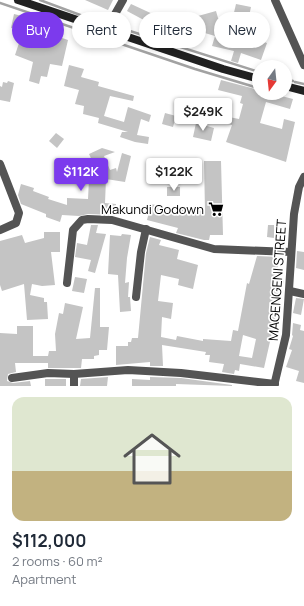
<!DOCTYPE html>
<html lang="en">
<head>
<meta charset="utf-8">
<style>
	:root { --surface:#fff; --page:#f2f2f3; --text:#1f2937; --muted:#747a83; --line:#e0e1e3; --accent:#7c3aed }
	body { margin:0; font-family:Manrope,sans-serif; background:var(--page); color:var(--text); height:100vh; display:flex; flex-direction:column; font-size:15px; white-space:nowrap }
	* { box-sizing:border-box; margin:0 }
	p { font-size:13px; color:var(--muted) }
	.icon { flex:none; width:22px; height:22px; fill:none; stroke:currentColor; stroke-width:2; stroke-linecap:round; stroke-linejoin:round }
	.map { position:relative; height:386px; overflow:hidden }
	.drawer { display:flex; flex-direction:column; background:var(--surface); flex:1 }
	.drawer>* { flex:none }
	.guide { position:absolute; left:12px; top:12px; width:280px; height:36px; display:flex; gap:8px }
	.needle { width:26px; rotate:195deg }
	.buttons { position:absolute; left:252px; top:60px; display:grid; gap:8px }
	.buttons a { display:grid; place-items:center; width:40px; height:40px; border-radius:50%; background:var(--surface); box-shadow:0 2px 6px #0003; font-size:20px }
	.price { position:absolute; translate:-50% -34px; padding:0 9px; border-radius:4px; background:#fff; color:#222; font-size:13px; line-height:26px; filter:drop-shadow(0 1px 2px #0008) }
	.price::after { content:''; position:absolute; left:50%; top:24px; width:12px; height:9px; margin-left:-6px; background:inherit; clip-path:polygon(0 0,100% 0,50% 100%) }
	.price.active { background:var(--accent); color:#fff }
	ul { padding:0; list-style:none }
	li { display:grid; align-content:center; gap:8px; height:212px; padding:0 12px }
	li+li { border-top:1px solid var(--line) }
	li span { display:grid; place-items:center; height:124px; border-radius:12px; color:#555 }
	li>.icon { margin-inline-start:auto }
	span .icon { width:72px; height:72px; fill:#fffc; stroke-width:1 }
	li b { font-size:17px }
	.chip { padding:0 14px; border-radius:18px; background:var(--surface); box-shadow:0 2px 6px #0003; font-size:14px; line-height:36px }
	.chip.active { background:var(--accent); color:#fff }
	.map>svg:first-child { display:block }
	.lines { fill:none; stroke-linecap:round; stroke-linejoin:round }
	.stream { stroke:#a2a2a2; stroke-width:2.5 }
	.building { fill:#c4c4c4; fill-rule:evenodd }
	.minor { stroke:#545454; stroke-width:8 }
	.secondary { stroke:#212121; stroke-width:8 }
	.labels { text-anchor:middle; stroke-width:3.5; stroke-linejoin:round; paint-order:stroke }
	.poi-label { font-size:13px; fill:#000; stroke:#fff; text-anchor:end }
	.street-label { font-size:13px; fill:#000; stroke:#fff }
</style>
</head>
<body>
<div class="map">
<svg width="304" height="386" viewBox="0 0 304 386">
	<rect width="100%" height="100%" fill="#fff"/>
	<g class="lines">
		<g class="stream">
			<polyline points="40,0 99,22"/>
			<polyline points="0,3 195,69 258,88"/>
			<polyline points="111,25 259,72"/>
			<polyline points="285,79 293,81"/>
			<polyline points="295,82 304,84"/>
		</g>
	</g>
	<g class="building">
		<polygon points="85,0 113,0 108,10"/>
		<polygon points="131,4 170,22 166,32 127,11"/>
		<polygon points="236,4 251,7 245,35 267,43 261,60 241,53 238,63 231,61 234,51 212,46 215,36 198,31 201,26 198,16 216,11 218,18 232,21"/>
		<polygon points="14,14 38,20 36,29 68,40 62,66 50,64 47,77 41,76 39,84 29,81 33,62 15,55 23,31 11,28"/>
		<polygon points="69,65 84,69 81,77 99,82 98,86 134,96 133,101 110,96 104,116 124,122 128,107 151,115 149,122 141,119 137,135 149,137 148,144 135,142 120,137 122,132 128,132 98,123 99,118 83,114 84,106 75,104 79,90 64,86"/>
		<polygon points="221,80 259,90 259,93 270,93 293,99 290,109 266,102 260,123 282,129 284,119 295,122 286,162 226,142 232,125 227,124 229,117 239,119 243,104 240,103 242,96 218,90"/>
		<polygon points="8,81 14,83 10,102 0,100 0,86 2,87 3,82 7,83"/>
		<polygon points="165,113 176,116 173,127 162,124"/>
		<polygon points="196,123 214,128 211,141 193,137"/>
		<polygon points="56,133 64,139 57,148 49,141"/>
		<polygon points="102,148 115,152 104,156 110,170 116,168 117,172 122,153 131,156 125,182 106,179 105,203 116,204 115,215 88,214 79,216 62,215 60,222 46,217 46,214 21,204 18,195 21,184 34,188 33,191 49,197 48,199 67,205 67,198 88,199 89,179 101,180 89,154"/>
		<polygon points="204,161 221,161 223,235 210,235 209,240 204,240 176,233 178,228 147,220 151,204 160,206 159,210 176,214 176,206 185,207 185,209 205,211"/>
		<rect x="167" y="187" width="13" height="9"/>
		<polygon points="91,225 98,225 96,233 106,234 95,273 88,271 91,260 75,257 77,243 87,245"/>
		<polygon points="268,225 274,225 274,238 267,237"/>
		<polygon points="44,232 60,232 60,252 51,252 55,285 42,286 32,284 30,295 44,298 44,302 47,302 48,319 27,320 24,284 2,291 0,285 0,241 22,235 25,243 44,238"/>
		<polygon points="122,234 131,235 127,258 125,283 129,282 128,297 130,297 131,311 120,312 118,275 108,274 110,235 121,236"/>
		<path d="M150,237L161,240L159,245L179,250L177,259L198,265L193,289L178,285L179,279L161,275L158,301L173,303L171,319L162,317L161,337L176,340L177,336L203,341V339L231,341L233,330L238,331L247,283L249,284L257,256L280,257L275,279L284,280L264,368L240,364L239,371L235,370L234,374L222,372L224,364L209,362L210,355H205L206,352L162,345L163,366H150V362L116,365V346H128V342H131L132,338H138L146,253ZM243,335L256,339L252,358L239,356Z"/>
		<polygon points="297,251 304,252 304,270 296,268"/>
		<polygon points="75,277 87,279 84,293 72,291"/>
		<polygon points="95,288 100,288 100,327 109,327 107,350 99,350 99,355 94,356 94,359 82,359 81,368 48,368 48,363 15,363 16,372 8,374 7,381 13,383 30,381 31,386 0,386 0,333 17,334 17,326 33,326 33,356 48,356 49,351 56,351 55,334 59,313 63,314 65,303 83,307 76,339 90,338"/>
		<polygon points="296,298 304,299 301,315 293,313"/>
		<polygon points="293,323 301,325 300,330 304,331 304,383 296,381 299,371 286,367 292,350 289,349 293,336 292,335"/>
		<polygon points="108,377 107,386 80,386 81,379"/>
		<polygon points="150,377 181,378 232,385 232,386 176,384 176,386 132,386 132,379 150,380"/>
		<rect x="45" y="379" width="21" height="7"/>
	</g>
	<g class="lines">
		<g class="minor">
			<polyline points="275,0 304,65"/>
			<polyline points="106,30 123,0"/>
			<polyline points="0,164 19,213 16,223 0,230"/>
			<polyline points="67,283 73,230 82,220 88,219 112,220 214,249 291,252"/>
			<polyline points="290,291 304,294"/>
			<polyline points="136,297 141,252 146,229"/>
			<polyline points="74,374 74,386"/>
			<polyline points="12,378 48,373 74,374 128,370 181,373 275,384"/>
			<polyline points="274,386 286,335 294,214 299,187 304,177"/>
		</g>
		<g class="secondary">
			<polyline points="18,0 223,69 259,79"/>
			<polyline points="285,86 304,91"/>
		</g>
	</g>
	<defs>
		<g id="supermarket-bare" transform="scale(1.2)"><path d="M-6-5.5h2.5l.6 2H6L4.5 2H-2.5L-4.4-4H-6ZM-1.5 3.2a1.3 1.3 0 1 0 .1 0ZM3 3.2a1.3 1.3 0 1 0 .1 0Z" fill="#000" stroke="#fff" stroke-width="2.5" paint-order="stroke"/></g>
	</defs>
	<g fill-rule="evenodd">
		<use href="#supermarket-bare" x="216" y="209"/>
	</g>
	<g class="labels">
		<g class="poi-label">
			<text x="204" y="214">Makundi Godown</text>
		</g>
		<g class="street-label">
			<text transform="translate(277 280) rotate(-86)" y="5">MAGENGENI STREET</text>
		</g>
	</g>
</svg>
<div class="buttons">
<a><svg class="needle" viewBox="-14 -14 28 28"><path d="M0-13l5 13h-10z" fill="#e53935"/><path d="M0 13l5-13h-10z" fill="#747a83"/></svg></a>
</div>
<b class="price" style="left:203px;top:132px">$249K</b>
<b class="price active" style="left:81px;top:192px">$112K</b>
<b class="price" style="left:174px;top:192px">$122K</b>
<div class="guide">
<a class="chip active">Buy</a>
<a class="chip">Rent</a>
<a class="chip">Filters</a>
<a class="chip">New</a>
</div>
</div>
<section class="drawer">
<ul>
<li><span style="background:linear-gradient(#dfe7d0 60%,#c2b280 0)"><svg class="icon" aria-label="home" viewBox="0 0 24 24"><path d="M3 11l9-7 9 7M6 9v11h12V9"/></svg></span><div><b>$112,000</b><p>2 rooms · 60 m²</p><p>Apartment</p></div></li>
</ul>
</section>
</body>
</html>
